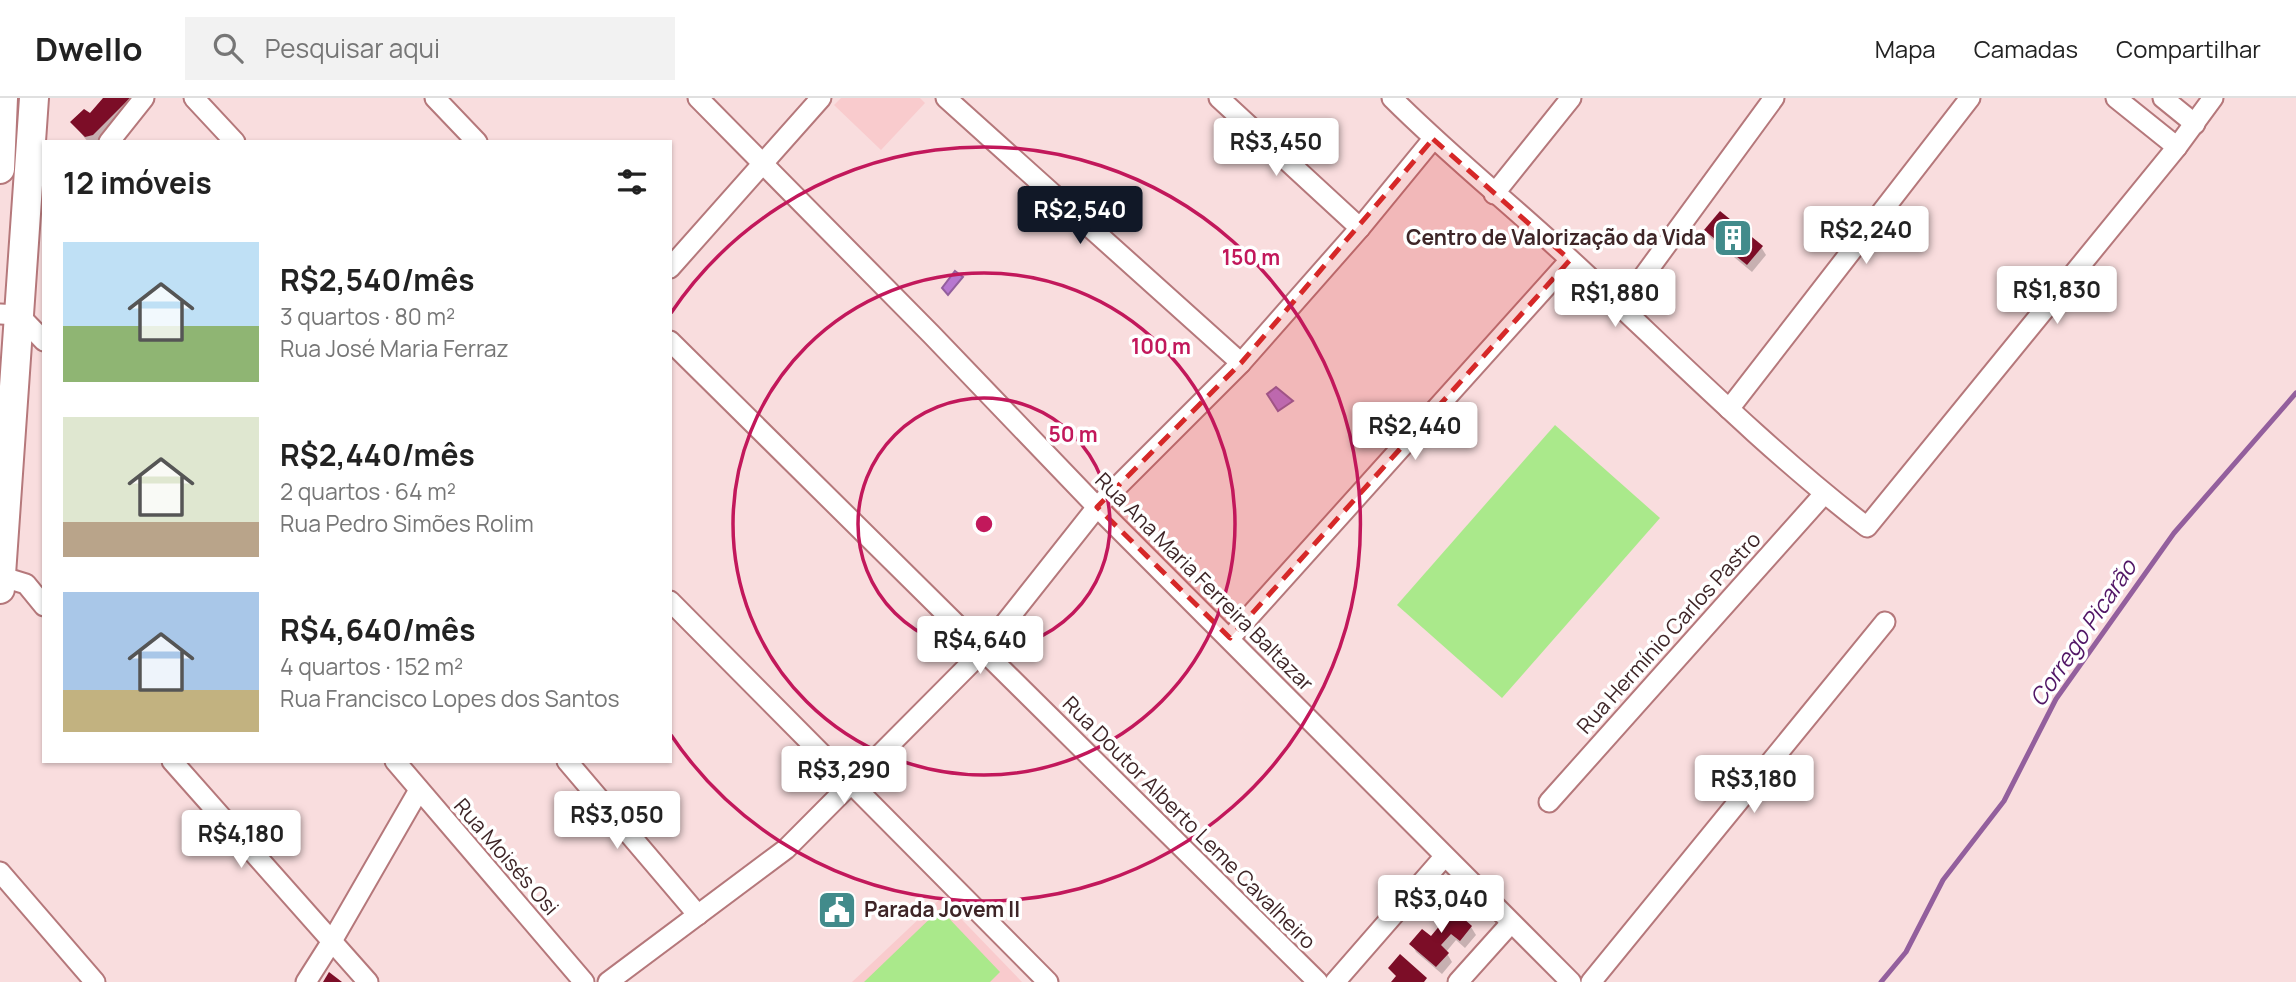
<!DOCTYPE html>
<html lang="pt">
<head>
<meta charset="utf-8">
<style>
	:root { --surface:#fff; --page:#f2f2f2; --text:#222; --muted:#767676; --line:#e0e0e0; --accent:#111827 }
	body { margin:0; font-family:Manrope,sans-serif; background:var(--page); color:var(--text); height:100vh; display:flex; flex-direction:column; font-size:26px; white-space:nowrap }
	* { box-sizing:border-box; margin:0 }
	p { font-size:23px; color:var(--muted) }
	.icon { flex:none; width:38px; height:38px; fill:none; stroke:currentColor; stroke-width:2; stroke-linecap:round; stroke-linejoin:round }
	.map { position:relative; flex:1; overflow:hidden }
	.panel { position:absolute; left:42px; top:42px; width:630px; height:623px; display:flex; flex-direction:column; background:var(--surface); border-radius:0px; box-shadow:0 2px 5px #0004 }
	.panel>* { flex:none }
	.price { position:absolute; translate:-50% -60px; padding:0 16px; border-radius:7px; background:#fff; color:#222; font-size:23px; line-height:46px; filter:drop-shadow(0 2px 4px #0008) }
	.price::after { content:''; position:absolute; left:50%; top:42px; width:21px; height:16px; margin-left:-10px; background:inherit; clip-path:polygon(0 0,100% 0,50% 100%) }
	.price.active { background:var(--accent); color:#fff }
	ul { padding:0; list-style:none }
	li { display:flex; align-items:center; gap:21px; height:175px; padding:0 21px }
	li span { display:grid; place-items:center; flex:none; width:196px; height:140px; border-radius:0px; color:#555 }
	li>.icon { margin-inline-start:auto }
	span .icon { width:84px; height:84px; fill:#fffc; stroke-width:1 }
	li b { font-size:30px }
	h2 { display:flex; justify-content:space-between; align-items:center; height:84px; padding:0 21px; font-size:30px }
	header { display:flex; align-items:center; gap:42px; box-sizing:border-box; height:98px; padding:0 35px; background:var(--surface); border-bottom:2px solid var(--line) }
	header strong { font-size:33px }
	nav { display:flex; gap:38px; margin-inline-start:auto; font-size:24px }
	.search { width:490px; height:63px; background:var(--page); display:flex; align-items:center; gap:18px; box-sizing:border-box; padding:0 24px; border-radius:0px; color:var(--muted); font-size:26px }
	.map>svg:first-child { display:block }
	.built { fill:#f9cbcd }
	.green { fill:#aae98b }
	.water { fill:#b778d0; stroke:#935f9d; stroke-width:2 }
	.shadow { fill:#0003 }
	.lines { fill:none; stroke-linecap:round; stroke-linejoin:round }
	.stream { stroke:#935f9d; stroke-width:5 }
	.building { fill:#7c0d27 }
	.minor-casing { stroke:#b5787b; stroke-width:23 }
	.secondary-casing { stroke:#b5787b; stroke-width:32 }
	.minor { stroke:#fff; stroke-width:19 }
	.secondary { stroke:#fff; stroke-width:28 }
	.marked { fill:#d62828; fill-opacity:0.2; stroke:#d62828; stroke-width:5; stroke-dasharray:14 9; stroke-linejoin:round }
	.ring { fill:none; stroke:#c2185b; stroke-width:3.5 }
	.labels { text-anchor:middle; stroke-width:7; stroke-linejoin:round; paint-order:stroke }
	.poi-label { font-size:21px; font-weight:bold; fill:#3e2527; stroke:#fff; text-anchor:end }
	.street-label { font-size:21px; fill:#3e2527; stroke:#fff }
	.water-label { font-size:23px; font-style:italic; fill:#511666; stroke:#fff }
	.centre { fill:#c2185b; stroke:#fff; stroke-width:3.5 }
	.ring-label { font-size:21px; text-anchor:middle; font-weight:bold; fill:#c2185b; stroke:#fff; stroke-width:7; stroke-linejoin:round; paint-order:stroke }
</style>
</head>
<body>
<header>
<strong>Dwello</strong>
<div class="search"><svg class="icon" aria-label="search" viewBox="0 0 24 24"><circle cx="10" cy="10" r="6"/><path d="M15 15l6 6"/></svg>Pesquisar aqui</div>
<nav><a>Mapa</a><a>Camadas</a><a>Compartilhar</a></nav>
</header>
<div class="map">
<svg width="2296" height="884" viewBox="0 0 2296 884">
	<rect width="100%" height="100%" fill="#f9ddde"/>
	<g class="built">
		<polygon points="841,0 920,0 925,5 881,52 834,7"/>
		<polygon points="941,800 1022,884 852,884"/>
	</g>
	<g class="green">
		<polygon points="1555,327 1660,420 1502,600 1397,507"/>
		<polygon points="940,811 1000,874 990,884 864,884"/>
	</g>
	<g class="water">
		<polygon points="955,173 963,179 948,197 942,190"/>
		<polygon points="1276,289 1293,303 1278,313 1267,296"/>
	</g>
	<g class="shadow">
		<polygon points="105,0 141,0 99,44 88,44 72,24 90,17"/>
		<polygon points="1706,132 1761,149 1766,157 1752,174 1711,140"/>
		<polygon points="1445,807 1471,829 1476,837 1465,850 1456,842 1446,854 1452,864 1442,876 1416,854 1412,846 1431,841 1441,829 1434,819"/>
	</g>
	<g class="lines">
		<polyline class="stream" points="1881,884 1906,854 1943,782 2004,703 2056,601 2174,435 2296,295"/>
	</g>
	<g class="building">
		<polygon points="103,0 130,0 93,37 85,39 70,24 84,11 90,15"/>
		<polygon points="1720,113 1763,148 1747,167 1704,132"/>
		<polygon points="1445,804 1472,828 1460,843 1451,836 1441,847 1449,855 1436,869 1409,846 1422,831 1431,838 1441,826 1432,819"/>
		<polygon points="1400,856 1427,880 1424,884 1391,884 1396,878 1388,870"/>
		<polygon points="329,874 342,884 323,884"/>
	</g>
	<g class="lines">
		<g class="minor-casing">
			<g id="minor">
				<polyline points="194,0 235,44"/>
				<polyline points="435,0 477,44"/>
				<polyline points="698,0 931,236 1097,409 1571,884"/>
				<polyline points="946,0 1241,265"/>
				<polyline points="1219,0 1360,130"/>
				<path d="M1392,0C1450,58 1514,109 1574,165C1670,254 1763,349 1867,429L2177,49L2213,0"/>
				<polyline points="2116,0 2177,49"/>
				<polyline points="2163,0 2195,26"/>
				<polyline points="109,44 144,0"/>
				<polyline points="1494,96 1571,0"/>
				<polyline points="670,170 821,0"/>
				<polyline points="1621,209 1774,0"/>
				<polyline points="0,216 19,217 44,243"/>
				<polyline points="670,243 1318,884"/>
				<polyline points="1729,311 1970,0"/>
				<polyline points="0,478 26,486 44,508"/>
				<polyline points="670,503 1048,884"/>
				<polyline points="1230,540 1570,162"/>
				<polyline points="172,663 368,884"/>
				<polyline points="395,663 584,884"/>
				<polyline points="567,663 698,817"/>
				<polyline points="1549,704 1824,396"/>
				<polyline points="0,774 95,884"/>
				<polyline points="306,884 332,843 419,692"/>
				<polyline points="608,884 786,751 983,553 1097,409 1241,265 1360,130 1433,41"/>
				<polyline points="1335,884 1444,759"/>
				<polyline points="1458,884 1511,825"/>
				<polyline points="1591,884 1885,524"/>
			</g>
		</g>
		<g class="secondary-casing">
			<g id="secondary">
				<polyline points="0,71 3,0"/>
				<polyline points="0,491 34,0"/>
			</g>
		</g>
		<use href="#minor" class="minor"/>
		<use href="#secondary" class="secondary"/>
	</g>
	<path class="marked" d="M1433,41L1570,162L1230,540L1097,409L1241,265Z"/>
	<g class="ring">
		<circle cx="984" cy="426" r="126"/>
		<circle cx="984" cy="426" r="251"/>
		<path d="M671 215A377 377 0 1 1 671 637"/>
	</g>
	<defs>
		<g id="building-square" transform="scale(2.0125)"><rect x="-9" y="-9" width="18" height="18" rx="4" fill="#428b8b" stroke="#fff"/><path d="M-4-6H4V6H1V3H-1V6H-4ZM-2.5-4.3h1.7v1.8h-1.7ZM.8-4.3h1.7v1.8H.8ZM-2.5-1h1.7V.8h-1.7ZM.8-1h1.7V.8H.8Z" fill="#fff"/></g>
		<g id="civic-square" transform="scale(2.0125)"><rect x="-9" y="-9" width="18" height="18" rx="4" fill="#428b8b" stroke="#fff"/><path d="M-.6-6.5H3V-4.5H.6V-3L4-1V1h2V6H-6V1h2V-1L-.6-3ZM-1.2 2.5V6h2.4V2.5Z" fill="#fff"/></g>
	</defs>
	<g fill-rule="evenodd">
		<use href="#building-square" x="1733" y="140"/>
		<use href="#civic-square" x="837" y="812"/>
	</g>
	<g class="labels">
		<g class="poi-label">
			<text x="1706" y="147">Centro de Valorização da Vida</text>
			<text x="864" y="819" text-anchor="start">Parada Jovem II</text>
		</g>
		<g class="street-label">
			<text transform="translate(1204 484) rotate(45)" y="7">Rua Ana Maria Ferreira Baltazar</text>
			<text transform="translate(1669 535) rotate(-48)" y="7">Rua Hermínio Carlos Pastro</text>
			<text transform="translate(1189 725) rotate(45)" y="7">Rua Doutor Alberto Leme Cavalheiro</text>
			<text transform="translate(506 759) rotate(49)" y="7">Rua Moisés Osi</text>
		</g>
		<g class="water-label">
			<text transform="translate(2083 535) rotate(-56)" y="8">Corrego Picarão</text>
		</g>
	</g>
	<circle cx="984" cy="426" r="10" class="centre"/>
	<g class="ring-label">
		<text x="1251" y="167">150 m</text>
		<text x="1161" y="256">100 m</text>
		<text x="1073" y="344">50 m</text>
	</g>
</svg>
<b class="price" style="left:1276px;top:80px">R$3,450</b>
<b class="price active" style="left:1080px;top:148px">R$2,540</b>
<b class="price" style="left:1866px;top:168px">R$2,240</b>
<b class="price" style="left:2057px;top:228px">R$1,830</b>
<b class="price" style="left:1615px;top:231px">R$1,880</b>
<b class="price" style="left:1415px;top:364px">R$2,440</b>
<b class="price" style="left:980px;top:578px">R$4,640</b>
<b class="price" style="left:844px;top:708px">R$3,290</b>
<b class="price" style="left:1754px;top:717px">R$3,180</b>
<b class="price" style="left:617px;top:753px">R$3,050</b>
<b class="price" style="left:241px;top:772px">R$4,180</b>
<b class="price" style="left:1441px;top:837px">R$3,040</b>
<section class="panel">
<h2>12 imóveis<svg class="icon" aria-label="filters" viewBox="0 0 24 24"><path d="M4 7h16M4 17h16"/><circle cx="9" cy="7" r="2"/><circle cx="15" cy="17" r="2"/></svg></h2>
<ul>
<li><span style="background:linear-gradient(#bfe0f5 60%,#8fb573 0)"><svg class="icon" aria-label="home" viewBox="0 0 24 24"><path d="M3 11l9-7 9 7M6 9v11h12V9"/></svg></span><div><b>R$2,540/mês</b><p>3 quartos · 80 m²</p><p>Rua José Maria Ferraz</p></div></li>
<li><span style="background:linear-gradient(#dfe7d0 75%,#b9a48a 0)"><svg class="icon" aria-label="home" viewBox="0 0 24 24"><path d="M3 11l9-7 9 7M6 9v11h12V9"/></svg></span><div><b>R$2,440/mês</b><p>2 quartos · 64 m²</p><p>Rua Pedro Simões Rolim</p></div></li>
<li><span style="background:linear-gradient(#a9c7e8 70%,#c2b280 0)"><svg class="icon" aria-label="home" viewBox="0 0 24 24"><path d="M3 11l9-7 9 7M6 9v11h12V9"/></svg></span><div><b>R$4,640/mês</b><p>4 quartos · 152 m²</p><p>Rua Francisco Lopes dos Santos</p></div></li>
</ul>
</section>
</div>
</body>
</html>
